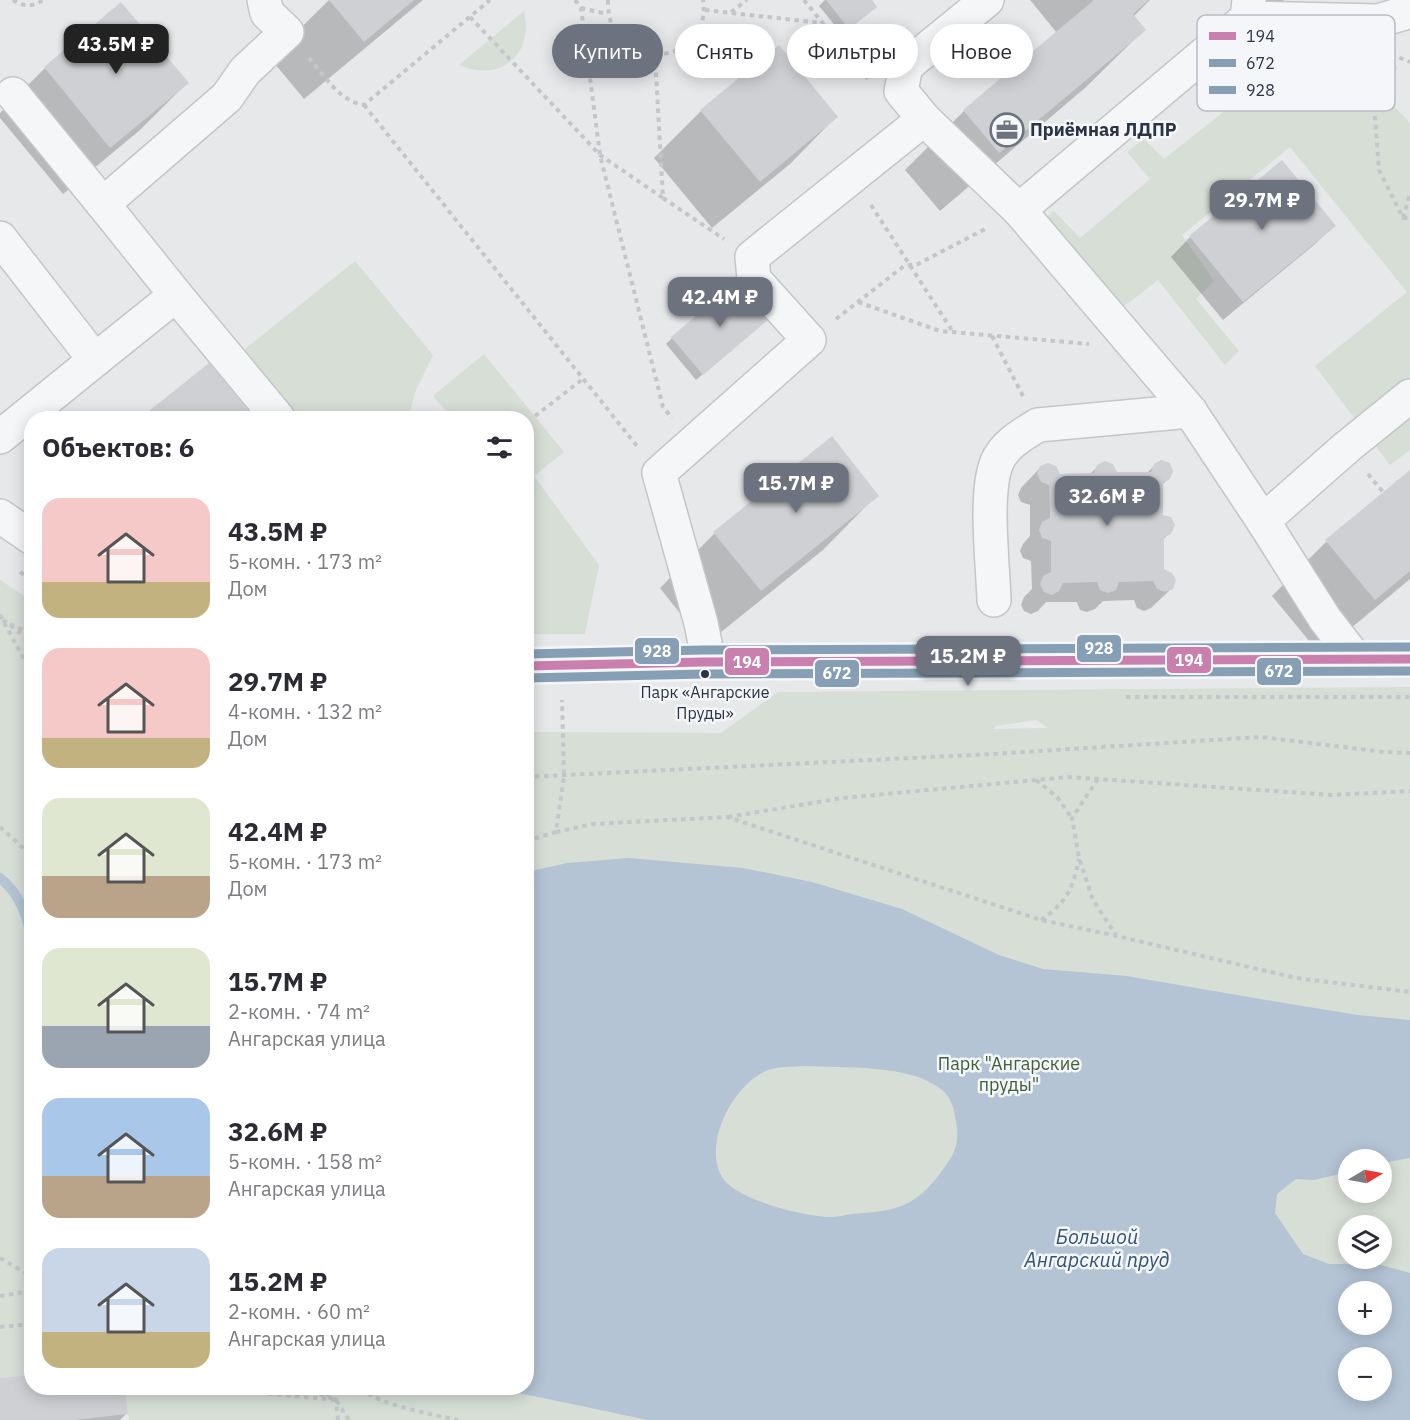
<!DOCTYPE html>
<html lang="ru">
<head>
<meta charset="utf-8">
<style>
	:root { --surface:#fff; --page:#f2f2f3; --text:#2b2b33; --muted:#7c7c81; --accent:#6c737f }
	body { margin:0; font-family:"IBM Plex Sans",sans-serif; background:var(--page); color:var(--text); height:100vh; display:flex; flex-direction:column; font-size:22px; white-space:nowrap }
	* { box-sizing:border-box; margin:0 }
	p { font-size:20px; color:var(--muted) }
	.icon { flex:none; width:33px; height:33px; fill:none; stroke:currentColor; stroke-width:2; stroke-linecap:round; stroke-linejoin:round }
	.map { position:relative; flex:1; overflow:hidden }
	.drawer { position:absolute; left:24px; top:411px; width:510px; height:984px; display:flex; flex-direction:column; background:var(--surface); border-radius:24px; box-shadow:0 3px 15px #0003 }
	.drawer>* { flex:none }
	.guide { position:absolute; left:552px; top:24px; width:570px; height:54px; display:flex; gap:12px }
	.needle { width:39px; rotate:80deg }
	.fabs { position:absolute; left:1338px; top:1149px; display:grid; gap:12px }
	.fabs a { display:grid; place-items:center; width:54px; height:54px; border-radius:50%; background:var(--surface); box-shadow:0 3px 15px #0003; font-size:30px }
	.price { position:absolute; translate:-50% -51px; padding:0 14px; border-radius:12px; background:var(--accent); color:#fff; font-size:20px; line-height:39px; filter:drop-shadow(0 2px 3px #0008) }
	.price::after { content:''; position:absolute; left:50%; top:36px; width:18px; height:14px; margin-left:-9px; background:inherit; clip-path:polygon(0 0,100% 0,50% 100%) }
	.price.current { background:#222; color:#fff }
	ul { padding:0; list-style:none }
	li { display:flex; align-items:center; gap:18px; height:150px; padding:0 18px }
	li span { display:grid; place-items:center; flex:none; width:168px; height:120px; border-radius:18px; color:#555 }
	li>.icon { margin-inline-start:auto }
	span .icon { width:72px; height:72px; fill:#fffc; stroke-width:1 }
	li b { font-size:26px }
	h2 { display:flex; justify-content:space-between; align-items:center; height:72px; padding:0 18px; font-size:26px }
	.chip { padding:0 21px; border-radius:27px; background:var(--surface); box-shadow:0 3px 15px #0003; font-size:21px; line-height:54px }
	.chip.current { background:var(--accent); color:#fff }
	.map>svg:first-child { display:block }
	.green { fill:#d6ded6; fill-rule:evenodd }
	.water { fill:#b4c4d5; fill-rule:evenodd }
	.shadow { fill:#0003 }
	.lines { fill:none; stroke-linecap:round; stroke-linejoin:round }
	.stream { stroke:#b4c4d5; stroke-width:10 }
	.building { fill:#ced0d3 }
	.minor-casing { stroke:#c4c6c8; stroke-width:36 }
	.path { stroke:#c5c6ca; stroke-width:4; stroke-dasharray:4.5 4.5; stroke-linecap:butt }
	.minor { stroke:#f5f6f7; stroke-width:33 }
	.bus-1-casing { stroke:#f4f6f9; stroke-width:14 }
	.bus-2-casing { stroke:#f4f6f9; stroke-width:14 }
	.bus-3-casing { stroke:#f4f6f9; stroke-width:14 }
	.bus-1 { stroke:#ca80af; stroke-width:9 }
	.bus-2 { stroke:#869fb5; stroke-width:9 }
	.bus-3 { stroke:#869fb5; stroke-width:9 }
	.bus-dot { fill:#2b3445; stroke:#f4f6f9; stroke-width:2 }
	.labels { text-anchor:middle; stroke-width:5; stroke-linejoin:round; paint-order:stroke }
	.bus-label { font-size:16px; fill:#2b3445; stroke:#f4f6f9 }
	.poi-label { font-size:18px; font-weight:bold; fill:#2b3445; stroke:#f4f6f9; text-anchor:start }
	.park-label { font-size:18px; fill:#3f6138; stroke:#f4f6f9 }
	.water-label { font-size:20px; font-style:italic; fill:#34527a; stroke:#f4f6f9 }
	.key { fill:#f4f6f9; stroke:#b8bcc3; stroke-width:1.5 }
	.key-label { font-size:16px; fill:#2b3445 }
	.line-badge { stroke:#f4f6f9; stroke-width:2 }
	.badge-label { font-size:16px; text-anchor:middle; font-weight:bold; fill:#fff }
</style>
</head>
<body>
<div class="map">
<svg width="1410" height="1420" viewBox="0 0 1410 1420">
	<rect width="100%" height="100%" fill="#e6e8ea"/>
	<g class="green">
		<path d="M524,11C534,55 501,83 459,65Z"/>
		<polygon points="1252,36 1363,45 1398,68 1382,86 1395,107 1410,123 1410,450 1390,465 1315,366 1407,292 1290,147 1182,235 1214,281 1196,299 1239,351 1225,365 1158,280 1121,309 1044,219 1054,211 1080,238 1150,179 1127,152 1144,139 1164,159 1264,80 1237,47"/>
		<polygon points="355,261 433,355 416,390 408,418 254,418 216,372"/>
		<polygon points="484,354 564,452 534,476 599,565 585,634 527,634 526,418 452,418 433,396"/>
		<polygon points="0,580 32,601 32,1375 0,1378"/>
		<path d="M1410,687V1420H129L125,1388H526L527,732L721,733L778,692ZM1036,720L1048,728L993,729L996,726ZM1348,1160H1382V1192H1348ZM1348,1226H1382V1258H1348ZM1348,1292H1382V1324H1348ZM1348,1358H1382V1390H1348Z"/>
	</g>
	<path class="water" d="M629,858L743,868L812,882L902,909L999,955L1043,969L1127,976L1284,1003L1358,1015L1410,1020V1158L1382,1163V1160H1348V1172L1314,1180L1296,1179L1277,1194L1275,1213L1303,1254L1329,1264H1377L1410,1273V1420H648L495,1388H526L527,872L567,863ZM804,1066C843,1068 910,1064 941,1089C949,1095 954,1107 955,1116C958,1130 959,1143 952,1156C941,1173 928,1192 910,1202C892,1212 872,1212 852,1214C845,1215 837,1217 830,1217C803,1216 736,1200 722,1177C702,1143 734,1083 768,1070C780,1066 792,1067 804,1066ZM1348,1292H1382V1324H1348ZM1348,1358H1382V1390H1348Z"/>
	<g class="shadow">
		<polygon points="329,0 423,0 304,99 270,58"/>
		<polygon points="825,0 870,0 869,13 842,34 819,6"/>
		<polygon points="1030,0 1150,0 1133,17 1144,30 1085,88 940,211 905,170 964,111 1057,33"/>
		<polygon points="1265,0 1284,0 1273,9"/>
		<polygon points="121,4 187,83 140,130 63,194 0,118 0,113 45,68"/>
		<polygon points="701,111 836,117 790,164 712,228 654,158"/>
		<polygon points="1334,226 1314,245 1223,320 1171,257 1190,237"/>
		<polygon points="761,325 696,380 666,344 672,338"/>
		<polygon points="209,365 252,418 143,418"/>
		<polygon points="832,438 877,495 823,550 705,645 660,588 714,534"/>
		<polygon points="1155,465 1169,478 1161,486 1161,516 1170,533 1162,540 1163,571 1172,588 1151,608 1144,611 1137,608 1134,600 1103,601 1095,609 1087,612 1080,610 1077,602 1046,602 1038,611 1031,614 1024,611 1021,605 1024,597 1032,589 1031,561 1023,558 1020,551 1023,544 1030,536 1030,505 1021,502 1018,495 1021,488 1041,467 1059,475 1090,474 1098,466 1116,474 1147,473"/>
		<polygon points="1410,472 1410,579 1320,654 1272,596 1326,542"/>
		<polygon points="0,1380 32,1388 124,1388 126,1414 120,1420 0,1420"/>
	</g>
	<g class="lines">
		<path class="stream" d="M0,878C19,892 29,919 32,943"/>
	</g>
	<g class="building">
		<polygon points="329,0 414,0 364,42"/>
		<polygon points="826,0 872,0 877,7 849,29"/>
		<polygon points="1094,0 1149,0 1133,14 1146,30 999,153 963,110"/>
		<polygon points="121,2 189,83 110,148 44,67"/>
		<polygon points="779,45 838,117 760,182 700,110"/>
		<polygon points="1282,160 1336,226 1243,302 1189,236"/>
		<polygon points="737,281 769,319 703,375 671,337"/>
		<polygon points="209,363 254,418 140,418 149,411"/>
		<polygon points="832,436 879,496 761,591 713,532"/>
		<polygon points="1161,460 1170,463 1173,471 1170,479 1163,483 1163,515 1171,517 1175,525 1171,534 1164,537 1164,569 1172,573 1176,580 1173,589 1165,592 1157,589 1153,581 1119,582 1116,590 1108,593 1100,590 1097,582 1063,583 1059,591 1052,595 1044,592 1040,584 1043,576 1051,572 1051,541 1042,538 1039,530 1042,522 1050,518 1049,485 1041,482 1037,474 1040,466 1048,463 1056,466 1060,474 1094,473 1097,465 1105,461 1113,464 1117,472 1151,472 1154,464"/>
		<polygon points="1410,470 1410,571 1375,600 1325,540"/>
		<polygon points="32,1375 32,1388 125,1388 128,1414 74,1420 0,1420 0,1378"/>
	</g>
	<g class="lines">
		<g class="minor-casing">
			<g id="minor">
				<polyline points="1247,18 1378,21 1405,13 1410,9"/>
				<polyline points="13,94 103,204"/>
				<polyline points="924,119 1019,210 1190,411 1263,521 1325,619 1356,659"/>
				<polyline points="1019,210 1247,18 1249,0"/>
				<polyline points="0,238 95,360 0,437"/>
				<polyline points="176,295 278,418"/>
				<polyline points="95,360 176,295 103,204 227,97 245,71 287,32 267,13 264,0"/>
				<polyline points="0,516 32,538"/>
				<polyline points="1263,521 1347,447 1410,396"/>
				<path d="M994,600C993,564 984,493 997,462C1004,445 1023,434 1038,425L1190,411"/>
				<polyline points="709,663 701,623 659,473 809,340 754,279 752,257 924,119 901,91 906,66 987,0"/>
				<polyline points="526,666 704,662 1410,659"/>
			</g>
		</g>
		<g class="path">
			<path d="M13,0C22,7 34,7 43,0"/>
			<polyline points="575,0 581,8 600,155 663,407 672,418"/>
			<path d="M608,0C606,77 713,68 703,0"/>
			<polyline points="804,0 868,79"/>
			<polyline points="581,8 607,14"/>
			<polyline points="705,10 822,23"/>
			<polyline points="731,12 747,0"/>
			<polyline points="470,17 600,155 663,198 655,56"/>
			<polyline points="1370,53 1379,170 1403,218 1410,218"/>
			<polyline points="1391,54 1410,62"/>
			<path d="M309,58C325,76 339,101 364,105L490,0"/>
			<polyline points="364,105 637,446"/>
			<polyline points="663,198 724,239"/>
			<polyline points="871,205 953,332"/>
			<polyline points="1403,218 1410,194"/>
			<polyline points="858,302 940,331 1089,344"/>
			<polyline points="836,319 904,266 918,264 987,228"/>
			<polyline points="992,336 1023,396"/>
			<polyline points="535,416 583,379"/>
			<polyline points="1368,474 1383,492"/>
			<polyline points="20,572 32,580"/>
			<polyline points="0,615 32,674"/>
			<polyline points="3,620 32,642"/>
			<polyline points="10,624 32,634"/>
			<polyline points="1126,697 1410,697"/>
			<polyline points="526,777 992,754 1261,737 1384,752 1410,753"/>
			<polyline points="1098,779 1072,818 1079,858 1093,900 1116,935"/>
			<polyline points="1036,780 1057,797 1072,818"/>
			<polyline points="728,817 842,798 1068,777 1332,795 1410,791"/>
			<polyline points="0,827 21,846 32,859"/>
			<polyline points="556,832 593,824 727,817 1041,920 1117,936 1296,978 1410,992"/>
			<polyline points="526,841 556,832 564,776 562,700"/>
			<path d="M1041,920C1066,903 1073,889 1079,859"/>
			<polyline points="0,1258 32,1277"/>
			<polyline points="0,1296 32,1291"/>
			<polyline points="0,1327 32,1324"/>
			<polyline points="233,1388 239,1391 336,1400"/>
			<polyline points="303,1388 336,1400 349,1420"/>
			<polyline points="318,1388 330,1396"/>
			<path d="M361,1388C380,1406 432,1414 458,1420"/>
			<polyline points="338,1420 336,1400 340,1388"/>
		</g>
		<use href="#minor" class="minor"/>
		<g class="bus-1-casing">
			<polyline id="bus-1" points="526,666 704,662 1410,659"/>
		</g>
		<g class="bus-2-casing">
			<polyline id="bus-2" points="526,678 704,674 1410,671"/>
		</g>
		<g class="bus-3-casing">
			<polyline id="bus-3" points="526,654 704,650 1410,647"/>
		</g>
		<use href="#bus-1" class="bus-1"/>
		<use href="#bus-2" class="bus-2"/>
		<use href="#bus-3" class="bus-3"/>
	</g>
	<defs>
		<g id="office-ring" transform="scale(1.725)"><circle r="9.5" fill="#f4f6f9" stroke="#6c737f" stroke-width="1.5"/><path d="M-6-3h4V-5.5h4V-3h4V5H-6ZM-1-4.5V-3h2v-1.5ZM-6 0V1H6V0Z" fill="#6c737f"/></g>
	</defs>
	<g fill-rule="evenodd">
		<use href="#office-ring" x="1007" y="130"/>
	</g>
	<circle class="bus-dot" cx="705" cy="674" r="5"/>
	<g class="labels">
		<g class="bus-label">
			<text x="705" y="698">Парк «Ангарские<tspan x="705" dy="21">Пруды»</tspan></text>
		</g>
		<g class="poi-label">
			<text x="1030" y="136">Приёмная ЛДПР</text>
		</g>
		<g class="park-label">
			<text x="1009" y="1070">Парк "Ангарские<tspan x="1009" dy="21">пруды"</tspan></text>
		</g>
		<g class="water-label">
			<text x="1097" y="1244">Большой<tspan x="1097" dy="23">Ангарский пруд</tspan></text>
		</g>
	</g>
	<rect x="1197" y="15" width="198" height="96" rx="9" class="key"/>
	<rect x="1209" y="32" width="27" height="8" fill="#ca80af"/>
	<rect x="1209" y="59" width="27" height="8" fill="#869fb5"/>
	<rect x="1209" y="86" width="27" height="8" fill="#869fb5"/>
	<g class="key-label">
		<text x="1246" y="42">194</text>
		<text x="1246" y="69">672</text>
		<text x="1246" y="96">928</text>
	</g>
	<g class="line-badge">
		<rect x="1076" y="634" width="46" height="29" rx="6" fill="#869fb5"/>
		<rect x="634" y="637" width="46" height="28" rx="6" fill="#869fb5"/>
		<rect x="1166" y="646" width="46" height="28" rx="6" fill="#ca80af"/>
		<rect x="724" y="647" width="46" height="29" rx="6" fill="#ca80af"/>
		<rect x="1256" y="657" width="46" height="29" rx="6" fill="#869fb5"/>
		<rect x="814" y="659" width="46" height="29" rx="6" fill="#869fb5"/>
	</g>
	<g class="badge-label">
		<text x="1099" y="654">928</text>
		<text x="657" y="657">928</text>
		<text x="1189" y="666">194</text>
		<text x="747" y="668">194</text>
		<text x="1279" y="677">672</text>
		<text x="837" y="679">672</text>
	</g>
</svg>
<div class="fabs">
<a><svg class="needle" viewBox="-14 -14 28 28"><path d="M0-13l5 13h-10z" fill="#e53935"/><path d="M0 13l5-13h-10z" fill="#7c7c81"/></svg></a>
<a><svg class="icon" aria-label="layers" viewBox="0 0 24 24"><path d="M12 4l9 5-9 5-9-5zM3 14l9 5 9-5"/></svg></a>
<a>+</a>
<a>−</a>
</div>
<b class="price current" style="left:116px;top:75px">43.5M ₽</b>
<b class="price" style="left:1262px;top:231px">29.7M ₽</b>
<b class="price" style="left:720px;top:328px">42.4M ₽</b>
<b class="price" style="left:796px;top:514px">15.7M ₽</b>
<b class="price" style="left:1107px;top:527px">32.6M ₽</b>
<b class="price" style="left:968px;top:687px">15.2M ₽</b>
<div class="guide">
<a class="chip current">Купить</a>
<a class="chip">Снять</a>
<a class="chip">Фильтры</a>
<a class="chip">Новое</a>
</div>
<section class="drawer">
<h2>Объектов: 6<svg class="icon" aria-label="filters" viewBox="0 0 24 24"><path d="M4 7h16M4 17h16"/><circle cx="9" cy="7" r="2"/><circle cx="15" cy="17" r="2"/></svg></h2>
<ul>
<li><span style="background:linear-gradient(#f6c9c9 70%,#c2b280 0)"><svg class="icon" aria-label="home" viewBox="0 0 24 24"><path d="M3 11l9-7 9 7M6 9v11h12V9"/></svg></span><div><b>43.5M ₽</b><p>5-комн. · 173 m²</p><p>Дом</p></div></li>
<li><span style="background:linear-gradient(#f6c9c9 75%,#c2b280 0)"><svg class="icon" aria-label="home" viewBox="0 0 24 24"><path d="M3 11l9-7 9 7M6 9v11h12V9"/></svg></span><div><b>29.7M ₽</b><p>4-комн. · 132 m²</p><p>Дом</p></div></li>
<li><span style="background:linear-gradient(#dfe7d0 65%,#b9a48a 0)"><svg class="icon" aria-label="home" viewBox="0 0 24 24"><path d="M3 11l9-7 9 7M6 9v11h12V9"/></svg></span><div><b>42.4M ₽</b><p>5-комн. · 173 m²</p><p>Дом</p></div></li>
<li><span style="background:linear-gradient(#dfe7d0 65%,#9aa5b1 0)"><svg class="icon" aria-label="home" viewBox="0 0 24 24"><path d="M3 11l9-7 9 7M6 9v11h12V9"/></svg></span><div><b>15.7M ₽</b><p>2-комн. · 74 m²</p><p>Ангарская улица</p></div></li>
<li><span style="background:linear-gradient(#a9c7e8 65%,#b9a48a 0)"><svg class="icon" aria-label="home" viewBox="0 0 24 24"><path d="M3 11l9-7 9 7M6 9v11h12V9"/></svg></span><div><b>32.6M ₽</b><p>5-комн. · 158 m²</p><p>Ангарская улица</p></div></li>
<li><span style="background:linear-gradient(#c9d6e8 70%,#c2b280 0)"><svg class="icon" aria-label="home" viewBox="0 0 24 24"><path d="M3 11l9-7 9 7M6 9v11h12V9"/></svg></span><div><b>15.2M ₽</b><p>2-комн. · 60 m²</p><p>Ангарская улица</p></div></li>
</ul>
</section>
</div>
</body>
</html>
